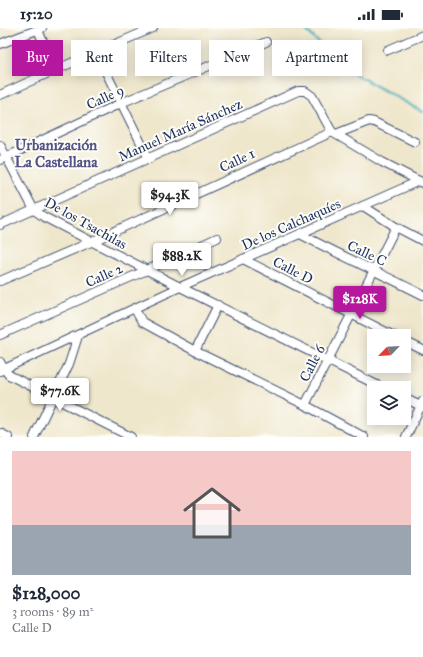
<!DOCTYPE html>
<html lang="en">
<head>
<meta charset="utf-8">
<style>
	:root { --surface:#fff; --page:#f6f6f7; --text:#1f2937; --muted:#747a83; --line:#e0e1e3; --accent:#b5179e }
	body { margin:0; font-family:"IM FELL Great Primer",serif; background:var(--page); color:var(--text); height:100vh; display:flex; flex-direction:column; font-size:15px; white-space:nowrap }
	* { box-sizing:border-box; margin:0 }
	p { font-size:13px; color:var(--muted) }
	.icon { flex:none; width:22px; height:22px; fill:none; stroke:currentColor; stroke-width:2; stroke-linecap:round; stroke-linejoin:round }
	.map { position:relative; height:409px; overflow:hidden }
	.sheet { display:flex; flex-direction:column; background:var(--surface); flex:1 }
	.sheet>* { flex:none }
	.hud { position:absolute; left:12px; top:12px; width:399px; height:36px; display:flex; gap:8px }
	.needle { width:26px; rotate:245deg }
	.fabs { position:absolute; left:367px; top:301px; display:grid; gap:8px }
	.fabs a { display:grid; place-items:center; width:44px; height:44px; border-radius:0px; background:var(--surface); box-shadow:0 2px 10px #0003; font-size:20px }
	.price { position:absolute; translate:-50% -34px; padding:0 9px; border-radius:4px; background:#fff; color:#222; font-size:13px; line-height:26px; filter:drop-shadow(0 1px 2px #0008) }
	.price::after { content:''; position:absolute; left:50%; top:24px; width:12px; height:9px; margin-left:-6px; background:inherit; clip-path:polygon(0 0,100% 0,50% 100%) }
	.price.current { background:var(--accent); color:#fff }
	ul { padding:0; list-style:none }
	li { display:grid; align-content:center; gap:8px; height:212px; padding:0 12px }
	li+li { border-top:1px solid var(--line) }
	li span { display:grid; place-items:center; height:124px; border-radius:0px; color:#555 }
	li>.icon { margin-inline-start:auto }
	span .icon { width:72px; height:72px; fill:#fffc; stroke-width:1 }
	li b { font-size:17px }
	.pill { padding:0 14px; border-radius:0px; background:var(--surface); box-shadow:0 2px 10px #0003; font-size:14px; line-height:36px }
	.pill.current { background:var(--accent); color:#fff }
	.status { display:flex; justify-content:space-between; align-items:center; height:28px; padding:0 20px; background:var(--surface); direction:ltr }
	.status svg { height:11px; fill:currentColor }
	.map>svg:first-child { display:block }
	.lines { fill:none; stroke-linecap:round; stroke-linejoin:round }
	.stream { stroke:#3aa9b9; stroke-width:2.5 }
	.minor-casing { stroke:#3b4b6e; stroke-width:10 }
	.minor { stroke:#fff; stroke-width:8 }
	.labels { text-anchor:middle; stroke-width:4; stroke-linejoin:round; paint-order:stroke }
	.street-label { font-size:14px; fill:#1b2f5e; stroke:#fdfcf7 }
	.neighbourhood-label { font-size:15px; font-weight:bold; fill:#525487; stroke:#fdfcf7 }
</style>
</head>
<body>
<div class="status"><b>15:20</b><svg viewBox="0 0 49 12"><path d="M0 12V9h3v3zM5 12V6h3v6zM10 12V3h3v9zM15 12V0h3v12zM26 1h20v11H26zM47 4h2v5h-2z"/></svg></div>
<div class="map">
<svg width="423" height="409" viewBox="0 0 423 409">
	<rect width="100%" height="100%" fill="#fdfcf7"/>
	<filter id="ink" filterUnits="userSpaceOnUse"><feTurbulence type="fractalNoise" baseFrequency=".025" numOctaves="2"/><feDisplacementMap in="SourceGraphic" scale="8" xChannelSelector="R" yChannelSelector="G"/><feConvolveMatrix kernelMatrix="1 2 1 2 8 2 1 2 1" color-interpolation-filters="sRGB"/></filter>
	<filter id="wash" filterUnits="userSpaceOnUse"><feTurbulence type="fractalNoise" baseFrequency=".012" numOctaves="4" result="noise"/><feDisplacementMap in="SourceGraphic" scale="16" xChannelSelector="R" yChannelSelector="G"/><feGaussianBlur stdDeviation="0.9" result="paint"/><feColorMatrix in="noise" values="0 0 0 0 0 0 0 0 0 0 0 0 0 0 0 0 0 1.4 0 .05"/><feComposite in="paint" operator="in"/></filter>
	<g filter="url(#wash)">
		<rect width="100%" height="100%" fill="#efe7cc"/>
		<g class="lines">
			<polyline class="stream" points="304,0 344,40 423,84"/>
		</g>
	</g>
	<g filter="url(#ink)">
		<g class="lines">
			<g class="minor-casing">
				<g id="minor">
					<polyline points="38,2 55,42"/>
					<polyline points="0,16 42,0"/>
					<polyline points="388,22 423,7"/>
					<polyline points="96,24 149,131"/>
					<polyline points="0,67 55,42 153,0"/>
					<polyline points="336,106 369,93 374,94 415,114"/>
					<polyline points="0,117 34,182 44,189 180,259 383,360"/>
					<polyline points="0,132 121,75 266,14"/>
					<polyline points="363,178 396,199 423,213"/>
					<polyline points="0,197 298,63 305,63 312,68 332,104 382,134 423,155"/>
					<path d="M300,206C340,227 382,246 423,267"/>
					<polyline points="243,231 394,308"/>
					<polyline points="0,253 91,214 332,104"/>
					<polyline points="135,281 142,294 195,323 305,377 364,409"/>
					<polyline points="0,307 147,242 217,210"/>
					<polyline points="404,313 423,322"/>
					<polyline points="195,323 218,277"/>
					<polyline points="0,334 4,341 9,347 131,409"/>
					<polyline points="0,343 180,259 419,153"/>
					<polyline points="404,370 423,379"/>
					<polyline points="305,377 396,199"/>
					<polyline points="0,405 8,409"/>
					<polyline points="34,409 69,336 78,308"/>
					<polyline points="406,409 423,373"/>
				</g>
			</g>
			<use href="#minor" class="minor"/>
		</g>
	</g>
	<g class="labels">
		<g class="street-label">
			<text transform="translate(105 69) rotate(-25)" y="5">Calle 9</text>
			<text transform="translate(180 102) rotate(-24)" y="5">Manuel María Sánchez</text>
			<text transform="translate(237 132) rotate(-25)" y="5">Calle 1</text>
			<text transform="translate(86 195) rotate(29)" y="5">De los Tsachilas</text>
			<text transform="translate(291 196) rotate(-24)" y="5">De los Calchaquíes</text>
			<text transform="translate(367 225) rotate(25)" y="5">Calle C</text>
			<text transform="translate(293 242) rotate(27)" y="5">Calle D</text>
			<text transform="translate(104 247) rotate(-24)" y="5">Calle 2</text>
			<text transform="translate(312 335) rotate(-63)" y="5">Calle 6</text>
		</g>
		<g class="neighbourhood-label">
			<text x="56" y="122">Urbanización<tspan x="56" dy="17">La Castellana</tspan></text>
		</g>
	</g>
</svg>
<div class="fabs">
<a><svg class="needle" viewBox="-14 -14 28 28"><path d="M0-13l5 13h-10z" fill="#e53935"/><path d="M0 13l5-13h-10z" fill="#747a83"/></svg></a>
<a><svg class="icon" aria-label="layers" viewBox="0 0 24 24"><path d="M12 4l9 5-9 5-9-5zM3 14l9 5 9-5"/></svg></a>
</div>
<b class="price" style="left:170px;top:188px">$94.3K</b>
<b class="price" style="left:182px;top:249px">$88.2K</b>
<b class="price current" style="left:360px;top:292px">$128K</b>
<b class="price" style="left:60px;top:384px">$77.6K</b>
<div class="hud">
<a class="pill current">Buy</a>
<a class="pill">Rent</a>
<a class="pill">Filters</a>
<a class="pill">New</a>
<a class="pill">Apartment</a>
</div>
</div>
<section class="sheet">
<ul>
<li><span style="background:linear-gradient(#f6c9c9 60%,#9aa5b1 0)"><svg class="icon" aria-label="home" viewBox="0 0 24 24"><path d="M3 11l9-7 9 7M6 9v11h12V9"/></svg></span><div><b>$128,000</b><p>3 rooms · 89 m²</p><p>Calle D</p></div></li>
</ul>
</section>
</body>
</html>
